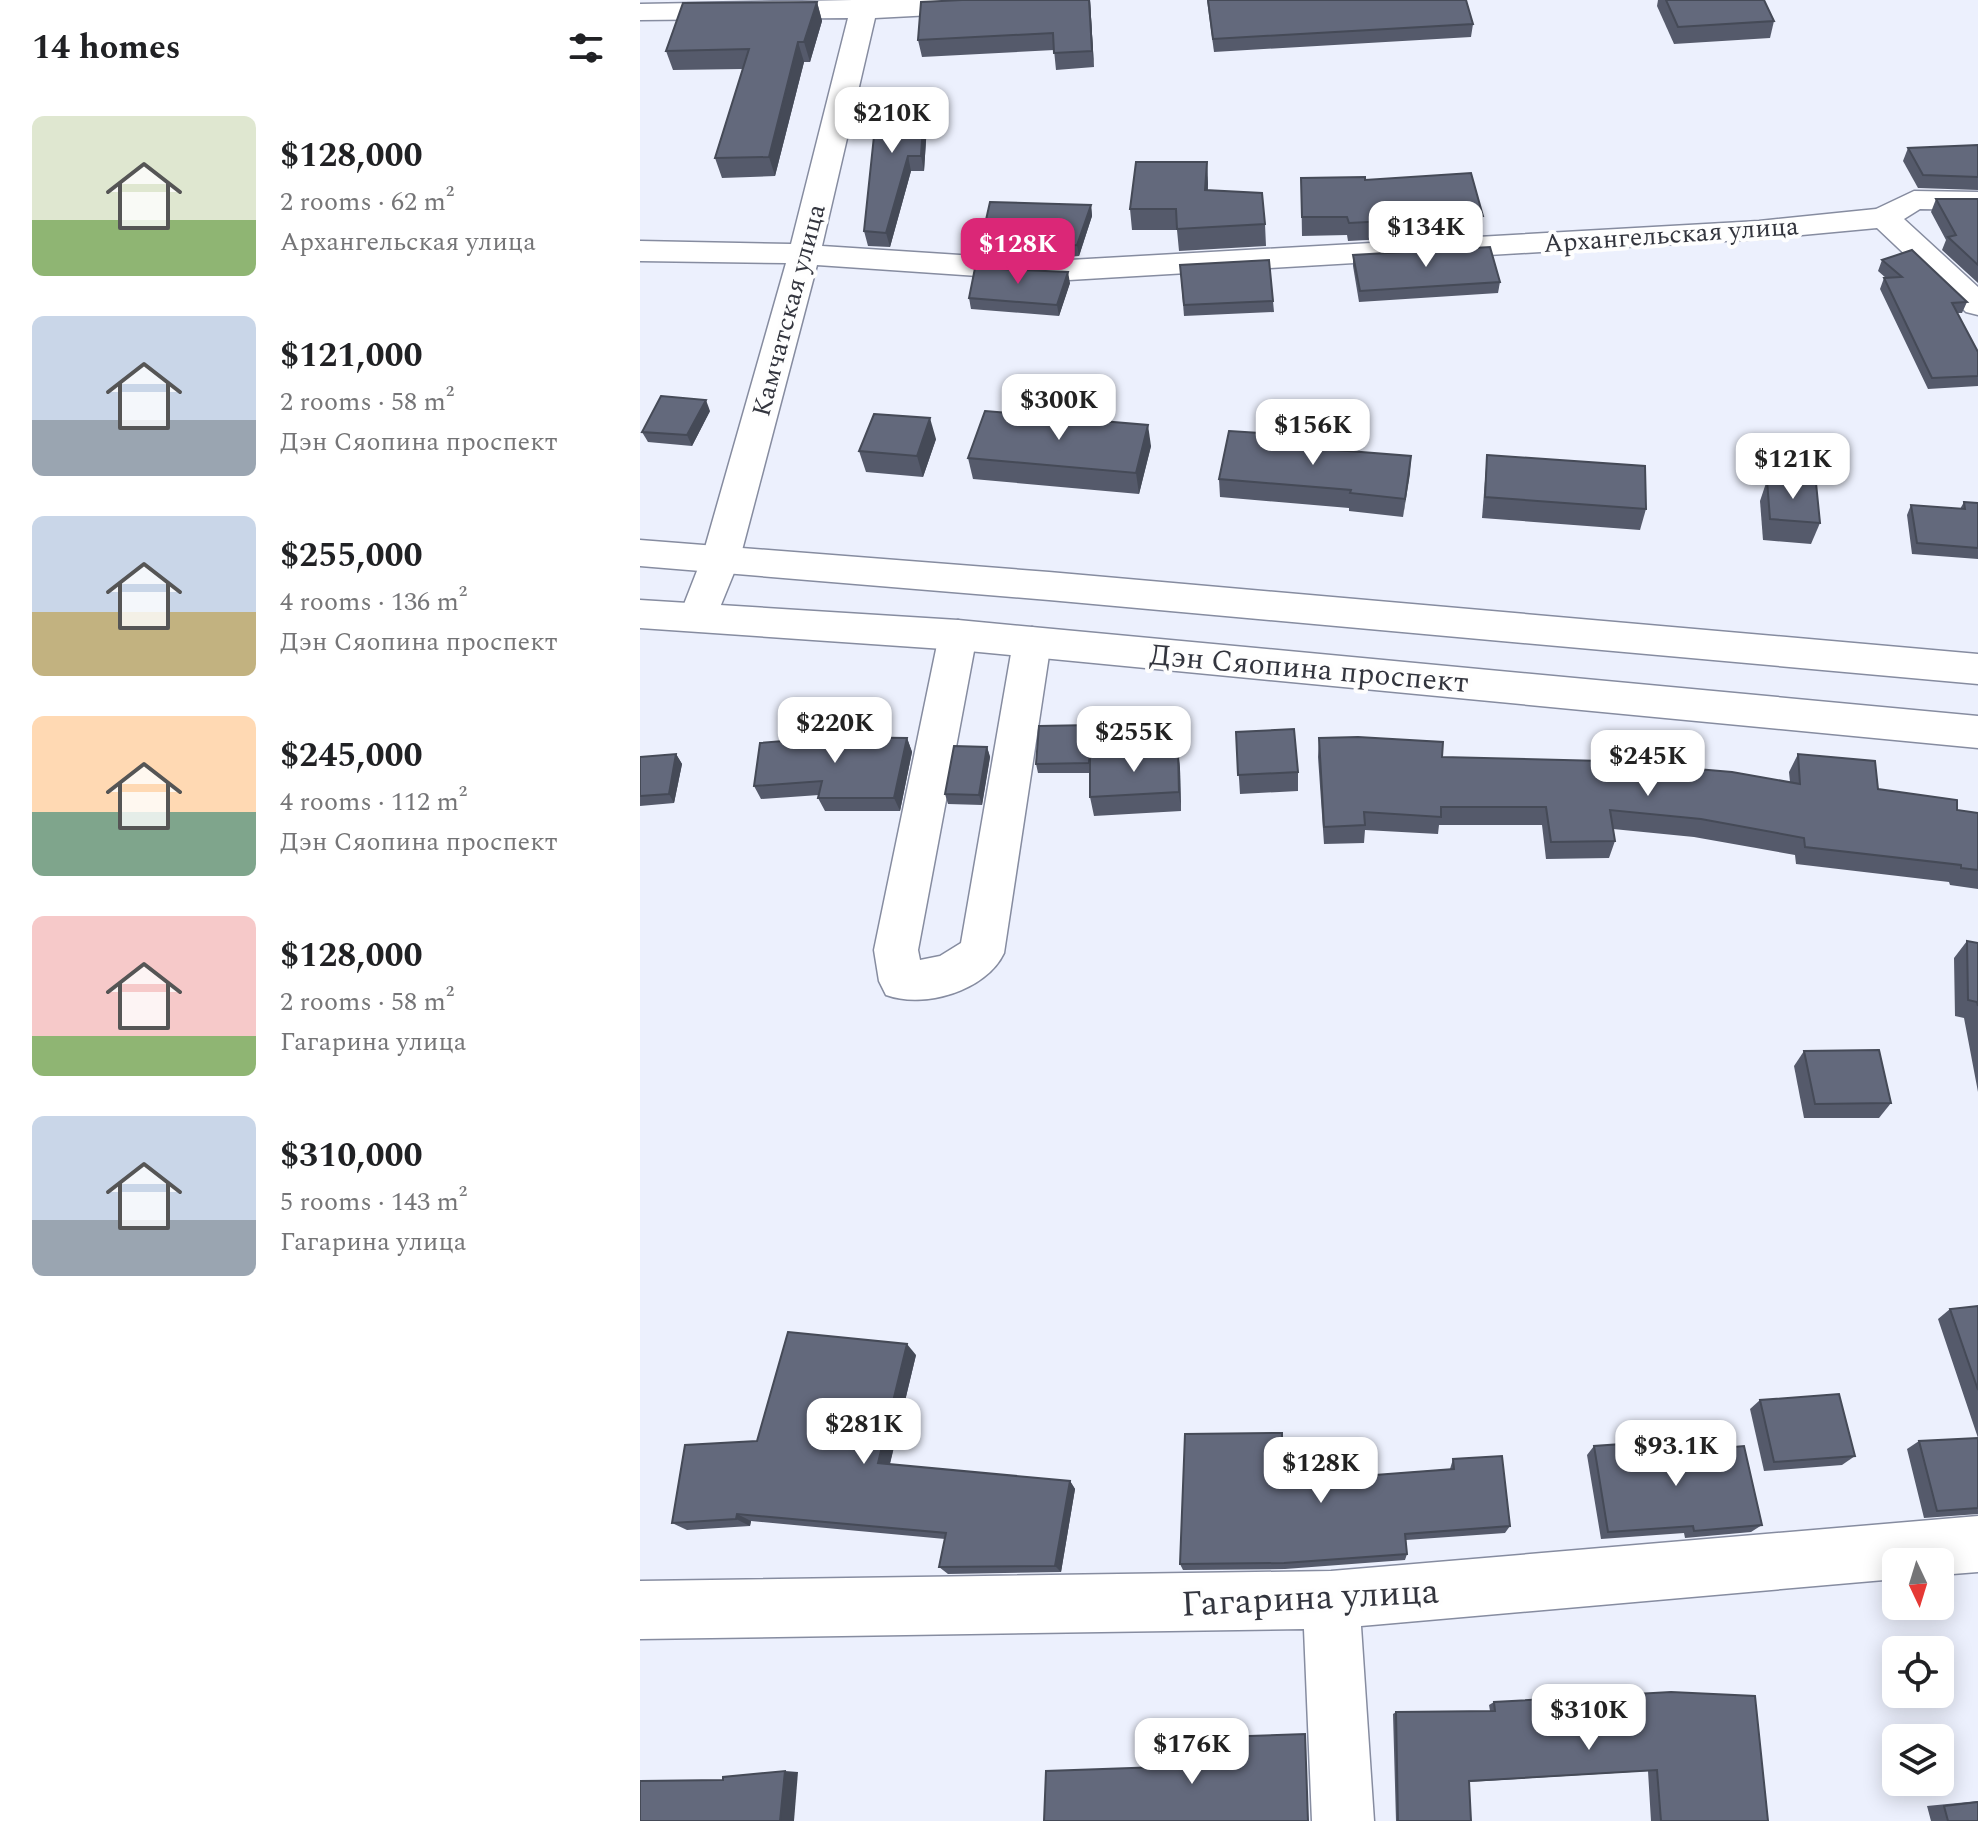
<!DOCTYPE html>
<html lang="en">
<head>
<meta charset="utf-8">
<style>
	:root { --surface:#fff; --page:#f2f2f2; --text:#202124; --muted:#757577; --accent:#db2777 }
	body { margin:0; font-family:Spectral,serif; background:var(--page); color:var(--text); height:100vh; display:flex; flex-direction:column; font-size:30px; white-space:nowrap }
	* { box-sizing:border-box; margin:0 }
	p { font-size:26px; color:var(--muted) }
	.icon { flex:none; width:44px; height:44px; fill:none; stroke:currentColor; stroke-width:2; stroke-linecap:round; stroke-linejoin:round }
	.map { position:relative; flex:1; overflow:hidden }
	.panel { display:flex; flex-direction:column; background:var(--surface); width:640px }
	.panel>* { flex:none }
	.needle { width:52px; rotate:176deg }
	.controls { position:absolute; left:1242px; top:1548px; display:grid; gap:16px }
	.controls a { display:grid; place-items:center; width:72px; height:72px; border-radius:12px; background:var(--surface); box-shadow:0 4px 20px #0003; font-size:40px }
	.price { position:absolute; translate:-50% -68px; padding:0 18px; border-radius:16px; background:#fff; color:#222; font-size:26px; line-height:52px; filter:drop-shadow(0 2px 4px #0008) }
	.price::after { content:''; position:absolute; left:50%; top:48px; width:24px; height:18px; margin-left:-12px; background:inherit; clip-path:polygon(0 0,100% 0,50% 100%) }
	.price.on { background:var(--accent); color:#fff }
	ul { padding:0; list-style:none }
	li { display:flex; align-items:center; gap:24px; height:200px; padding:0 32px }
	li span { display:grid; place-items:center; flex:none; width:224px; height:160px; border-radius:12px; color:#555 }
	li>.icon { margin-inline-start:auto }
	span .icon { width:96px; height:96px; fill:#fffc; stroke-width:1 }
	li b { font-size:34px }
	h2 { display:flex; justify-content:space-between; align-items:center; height:96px; padding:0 32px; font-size:34px }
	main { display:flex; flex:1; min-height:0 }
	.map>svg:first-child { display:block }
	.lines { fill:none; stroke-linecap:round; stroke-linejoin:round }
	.minor-casing { stroke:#868ca0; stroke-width:3 }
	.major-casing { stroke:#868ca0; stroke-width:3 }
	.minor { fill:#fff; fill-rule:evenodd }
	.major { fill:#fff; fill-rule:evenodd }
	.wall { fill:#555a6b }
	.shaded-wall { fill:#454a57 }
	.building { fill:#63697c; stroke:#454a57; stroke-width:2 }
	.labels { text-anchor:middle; stroke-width:8; stroke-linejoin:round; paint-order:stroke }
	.far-street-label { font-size:26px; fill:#33353e; stroke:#fefefe }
	.street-label { font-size:30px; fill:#33353e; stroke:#fefefe }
	.near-street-label { font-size:36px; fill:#33353e; stroke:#fefefe }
</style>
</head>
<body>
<main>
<section class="panel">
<h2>14 homes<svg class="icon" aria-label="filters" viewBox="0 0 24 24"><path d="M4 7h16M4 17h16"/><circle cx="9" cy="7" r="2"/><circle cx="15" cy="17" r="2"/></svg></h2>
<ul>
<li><span style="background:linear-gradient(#dfe7d0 65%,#8fb573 0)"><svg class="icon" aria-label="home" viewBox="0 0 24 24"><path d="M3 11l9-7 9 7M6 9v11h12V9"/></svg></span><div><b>$128,000</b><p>2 rooms · 62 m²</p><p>Архангельская улица</p></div></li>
<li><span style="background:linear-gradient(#c9d6e8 65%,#9aa5b1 0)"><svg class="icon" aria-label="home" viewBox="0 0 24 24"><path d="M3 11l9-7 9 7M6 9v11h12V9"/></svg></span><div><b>$121,000</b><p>2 rooms · 58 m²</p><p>Дэн Сяопина проспект</p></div></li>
<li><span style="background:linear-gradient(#c9d6e8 60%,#c2b280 0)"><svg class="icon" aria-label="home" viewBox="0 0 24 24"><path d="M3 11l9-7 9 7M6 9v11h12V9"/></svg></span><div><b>$255,000</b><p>4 rooms · 136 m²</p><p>Дэн Сяопина проспект</p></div></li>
<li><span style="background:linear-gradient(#ffd9b3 60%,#7fa58c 0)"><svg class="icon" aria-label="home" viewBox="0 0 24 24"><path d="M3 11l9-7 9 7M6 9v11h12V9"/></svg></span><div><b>$245,000</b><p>4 rooms · 112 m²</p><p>Дэн Сяопина проспект</p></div></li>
<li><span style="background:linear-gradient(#f6c9c9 75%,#8fb573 0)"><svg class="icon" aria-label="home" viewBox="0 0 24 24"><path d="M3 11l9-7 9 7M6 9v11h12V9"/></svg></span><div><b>$128,000</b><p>2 rooms · 58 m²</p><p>Гагарина улица</p></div></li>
<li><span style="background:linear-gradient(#c9d6e8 65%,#9aa5b1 0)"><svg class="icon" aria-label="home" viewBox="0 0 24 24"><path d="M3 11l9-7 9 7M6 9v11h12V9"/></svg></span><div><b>$310,000</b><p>5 rooms · 143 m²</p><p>Гагарина улица</p></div></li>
</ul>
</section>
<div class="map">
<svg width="1338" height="1821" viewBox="0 0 1338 1821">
	<rect width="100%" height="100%" fill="#ecf0fd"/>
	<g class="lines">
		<g class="minor-casing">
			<g id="minor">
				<polygon points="213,0 441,0 437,6 428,8 235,18 182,246 412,261 1119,221 1236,209 1274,191 1338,192 1338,210 1280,209 1264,219 1338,287 1338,315 1326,312 1237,228 1119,239 412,281 177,265 100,558 72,627 58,631 44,627 39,617 62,558 146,263 0,261 0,241 151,244 208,18 0,20 0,4"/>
				<path d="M318,620L332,625L337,635L278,950L280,960L300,956L321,943L373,642L378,632L392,627L406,632L411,642L364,953C346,991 284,1009 246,995L239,981L234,950L299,635L304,625Z"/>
				<polygon points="1338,1516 1338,1572 1300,1575 1300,1562 1256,1562 1256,1579 721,1626 734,1821 672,1821 664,1629 0,1639 0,1581 691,1571"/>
			</g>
		</g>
		<g class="major-casing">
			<g id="major">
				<polygon points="0,540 409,572 1338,654 1338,684 409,600 0,566"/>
				<polygon points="0,600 318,620 1338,716 1338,748 318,650 0,628"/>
			</g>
		</g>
		<use href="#minor" class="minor"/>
		<use href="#major" class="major"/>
	</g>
	<g class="wall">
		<polygon points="322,0 450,0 454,67 416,70 414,50 282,57 278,40"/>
		<polygon points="567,0 826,0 833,24 831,37 574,52"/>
		<polygon points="1018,0 1124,0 1134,21 1130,38 1034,44 1017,6"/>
		<polygon points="177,2 182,21 170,62 164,62 135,176 82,178 75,158 103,69 33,70 26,51"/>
		<polygon points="288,110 284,171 271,171 250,247 228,246 224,231"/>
		<polygon points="1338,145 1338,190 1278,188 1263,161 1268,148"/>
		<polygon points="567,162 568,190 625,224 626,246 539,251 537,230 492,230 490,209"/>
		<polygon points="661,178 725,180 843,216 841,234 708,241 707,235 662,236"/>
		<polygon points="1296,199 1338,199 1338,283 1302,250 1306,240 1291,212"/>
		<polygon points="451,205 452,216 439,256 412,258 343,254 341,242"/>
		<polygon points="713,255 860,282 858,293 719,302 713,266"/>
		<polygon points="1242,260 1327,302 1322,313 1317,313 1338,352 1338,386 1288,389 1240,289 1244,278 1246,278 1238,271"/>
		<polygon points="540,265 633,301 634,312 544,316"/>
		<polygon points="430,283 419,316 331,309 329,298"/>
		<polygon points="70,411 52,446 8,442 2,432"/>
		<polygon points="635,434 636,445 771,456 763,517 709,511 709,508 580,497 579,479"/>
		<polygon points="296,439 283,477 226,472 219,451"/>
		<polygon points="511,446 499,494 333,479 328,458"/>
		<polygon points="847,455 1006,509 1000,530 842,518"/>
		<polygon points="1127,480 1180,523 1171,544 1123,540 1120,501"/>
		<polygon points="1324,502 1338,503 1338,559 1272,554 1267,515 1271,505 1320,509"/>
		<polygon points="596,732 658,772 658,791 600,794"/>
		<polygon points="454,735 452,755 538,750 540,769 541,811 454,816 450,797 450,773 398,773 396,764"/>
		<polygon points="267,738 272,752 260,811 185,811 178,798 179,795 121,799 114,786"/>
		<polygon points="679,738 802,757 1150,782 1149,772 1158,754 1238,789 1317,810 1338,813 1338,889 1310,885 1309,882 1156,864 1155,855 1054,837 973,829 975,841 969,858 906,859 902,825 799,825 798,834 725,830 724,843 684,844 678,757"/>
		<polygon points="347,747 350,757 342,805 308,804 305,794"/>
		<polygon points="36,754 42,764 34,803 0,806 0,757"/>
		<polygon points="1327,941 1338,943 1338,1092 1324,1018 1315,1016 1314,958"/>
		<polygon points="1164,1051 1251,1103 1239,1118 1164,1118 1154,1066"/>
		<polygon points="1338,1306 1338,1514 1284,1518 1267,1449 1279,1441 1338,1438 1298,1319 1310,1309"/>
		<polygon points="276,1355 250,1464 430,1481 435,1489 421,1572 308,1574 299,1567 305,1539 111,1521 110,1526 47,1530 32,1523 117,1441"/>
		<polygon points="1120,1400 1215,1456 1202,1465 1124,1471 1110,1409"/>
		<polygon points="954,1446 1026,1453 1122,1525 1111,1532 1045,1538 1044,1533 961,1539 947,1455"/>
		<polygon points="813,1459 870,1526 865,1533 766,1540 767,1554 765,1560 645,1569 543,1570 540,1564 642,1482 810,1469"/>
		<polygon points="1031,1692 1128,1821 1011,1821 1008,1771 829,1782 831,1821 756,1821 753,1714 756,1712 850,1711 849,1705 854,1702"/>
		<polygon points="1338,1801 1338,1821 1291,1821 1287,1806"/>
	</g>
	<g class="shaded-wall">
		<polygon points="449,0 450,0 454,67 452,51"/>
		<polygon points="177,2 182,21 170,62 164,42"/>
		<polygon points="158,42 164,62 135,176 129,157"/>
		<polygon points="285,96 288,110 284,171 281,156"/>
		<polygon points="268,156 271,171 250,247 246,233"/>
		<polygon points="567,162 568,184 566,212 565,190"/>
		<polygon points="451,205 452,216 439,256 437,245"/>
		<polygon points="428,272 430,283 419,316 417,305"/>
		<polygon points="66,400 70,411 52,446 47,435"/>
		<polygon points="290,418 296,439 283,477 277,456"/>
		<polygon points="508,425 511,446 499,494 496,473"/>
		<polygon points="771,456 770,474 763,517 765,499"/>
		<polygon points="452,725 454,735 451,773 449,763"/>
		<polygon points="267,738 272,752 260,811 254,798"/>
		<polygon points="347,747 350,757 342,805 339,795"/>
		<polygon points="538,750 540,769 541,811 539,792"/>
		<polygon points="36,754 42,764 34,803 29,794"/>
		<polygon points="267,1344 276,1355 248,1471 238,1463"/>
		<polygon points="430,1481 435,1489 421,1572 415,1566"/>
		<polygon points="97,1514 111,1521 110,1526 96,1519"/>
		<polygon points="145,1771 158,1772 154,1821 140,1821"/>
	</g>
	<g class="building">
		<polygon points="322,0 449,0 452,51 414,53 413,33 278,40 281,2"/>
		<polygon points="568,0 826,0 833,24 573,39"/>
		<polygon points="1026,0 1124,0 1134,21 1038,27"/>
		<polygon points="177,2 164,42 158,42 129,157 75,158 109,49 26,51 43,3"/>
		<polygon points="285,96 281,156 268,156 246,233 224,231 238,98"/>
		<polygon points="1338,145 1338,177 1283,175 1268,148"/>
		<polygon points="496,162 567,162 565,190 622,193 625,224 537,229 536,209 490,209"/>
		<polygon points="831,173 843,216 709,223 707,217 662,217 661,178 725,177 725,180"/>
		<polygon points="1296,199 1338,199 1338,265 1308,237 1316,235"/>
		<polygon points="350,202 451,205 437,245 410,247 341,242"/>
		<polygon points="850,247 860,282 720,291 713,255"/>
		<polygon points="1272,250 1327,302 1312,303 1338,352 1338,376 1292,378 1244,278 1262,277 1242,260"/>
		<polygon points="629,260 633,301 544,305 540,265"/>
		<polygon points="335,268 428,272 417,305 329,298"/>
		<polygon points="21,396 66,400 47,435 2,432"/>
		<polygon points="345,411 508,425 496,473 328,458"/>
		<polygon points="234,414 290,418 277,456 219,451"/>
		<polygon points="589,431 635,434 633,445 771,456 765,499 710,493 711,490 579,479"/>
		<polygon points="847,455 1005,466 1006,509 845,497"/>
		<polygon points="1127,480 1176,483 1180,523 1130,519"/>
		<polygon points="1324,502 1338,503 1338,548 1277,543 1271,505 1325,509"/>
		<polygon points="452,725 449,763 396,764 399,726"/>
		<polygon points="654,729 658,772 598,775 596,732"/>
		<polygon points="193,737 267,738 254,798 178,798 182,781 114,786 120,743"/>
		<polygon points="718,737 803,742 802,757 963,761 1092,772 1160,784 1158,754 1235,761 1238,789 1317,800 1317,810 1338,813 1338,870 1321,868 1321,865 1165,847 1164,838 1061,819 970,810 975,841 911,842 906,807 801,807 801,817 724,812 725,825 684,827 679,738"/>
		<polygon points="314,746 347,747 339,795 305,794"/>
		<polygon points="538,750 539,792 450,797 450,755"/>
		<polygon points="36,754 29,794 0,796 0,757"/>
		<polygon points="1327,941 1338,943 1338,1006 1337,1002 1328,1000"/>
		<polygon points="1239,1050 1251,1103 1175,1104 1164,1051"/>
		<polygon points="1338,1306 1338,1390 1310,1309"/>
		<polygon points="148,1332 267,1344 238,1463 430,1481 415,1566 299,1567 306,1533 97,1514 96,1519 32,1523 45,1445 117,1441"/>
		<polygon points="1199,1394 1215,1456 1134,1462 1120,1400"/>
		<polygon points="642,1433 642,1482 814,1469 813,1459 862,1456 870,1526 765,1534 767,1554 644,1563 540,1564 545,1434"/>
		<polygon points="1338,1438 1338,1508 1297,1511 1279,1441"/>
		<polygon points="1024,1441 1026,1453 1104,1446 1122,1525 1054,1531 1053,1526 968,1532 954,1446"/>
		<polygon points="1031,1692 1115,1696 1128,1821 1021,1821 1017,1770 829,1781 831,1821 758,1821 756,1712 855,1711 854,1702"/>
		<polygon points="665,1734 668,1821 404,1821 406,1771 549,1766 549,1738"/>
		<polygon points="145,1771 140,1821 0,1821 0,1781 83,1780 83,1777"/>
		<polygon points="1338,1802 1338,1821 1308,1821 1304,1806"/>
	</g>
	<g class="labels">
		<g class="far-street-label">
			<text transform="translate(1031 234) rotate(-4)" y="9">Архангельская улица</text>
			<text transform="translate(148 310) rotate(-75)" y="9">Камчатская улица</text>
		</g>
		<g class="street-label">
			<text transform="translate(669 668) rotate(5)" y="10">Дэн Сяопина проспект</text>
		</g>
		<g class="near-street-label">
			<text transform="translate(670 1596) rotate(-3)" y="13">Гагарина улица</text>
		</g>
	</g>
</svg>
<div class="controls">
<a><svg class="needle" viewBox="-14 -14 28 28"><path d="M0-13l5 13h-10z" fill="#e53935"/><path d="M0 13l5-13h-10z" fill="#757577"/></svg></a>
<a><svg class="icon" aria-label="locate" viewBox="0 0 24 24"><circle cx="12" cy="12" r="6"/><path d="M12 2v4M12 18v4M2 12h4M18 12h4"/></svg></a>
<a><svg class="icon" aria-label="layers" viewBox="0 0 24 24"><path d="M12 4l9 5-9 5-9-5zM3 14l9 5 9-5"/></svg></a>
</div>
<b class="price" style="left:252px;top:155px">$210K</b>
<b class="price" style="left:786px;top:269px">$134K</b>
<b class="price on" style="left:378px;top:286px">$128K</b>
<b class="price" style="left:419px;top:442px">$300K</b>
<b class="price" style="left:673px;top:467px">$156K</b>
<b class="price" style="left:1153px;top:501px">$121K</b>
<b class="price" style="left:195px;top:765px">$220K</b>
<b class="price" style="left:494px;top:774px">$255K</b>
<b class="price" style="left:1008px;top:798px">$245K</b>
<b class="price" style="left:224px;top:1466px">$281K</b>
<b class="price" style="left:1036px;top:1488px">$93.1K</b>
<b class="price" style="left:681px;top:1505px">$128K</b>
<b class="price" style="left:949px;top:1752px">$310K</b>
<b class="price" style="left:552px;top:1786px">$176K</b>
</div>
</main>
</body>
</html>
